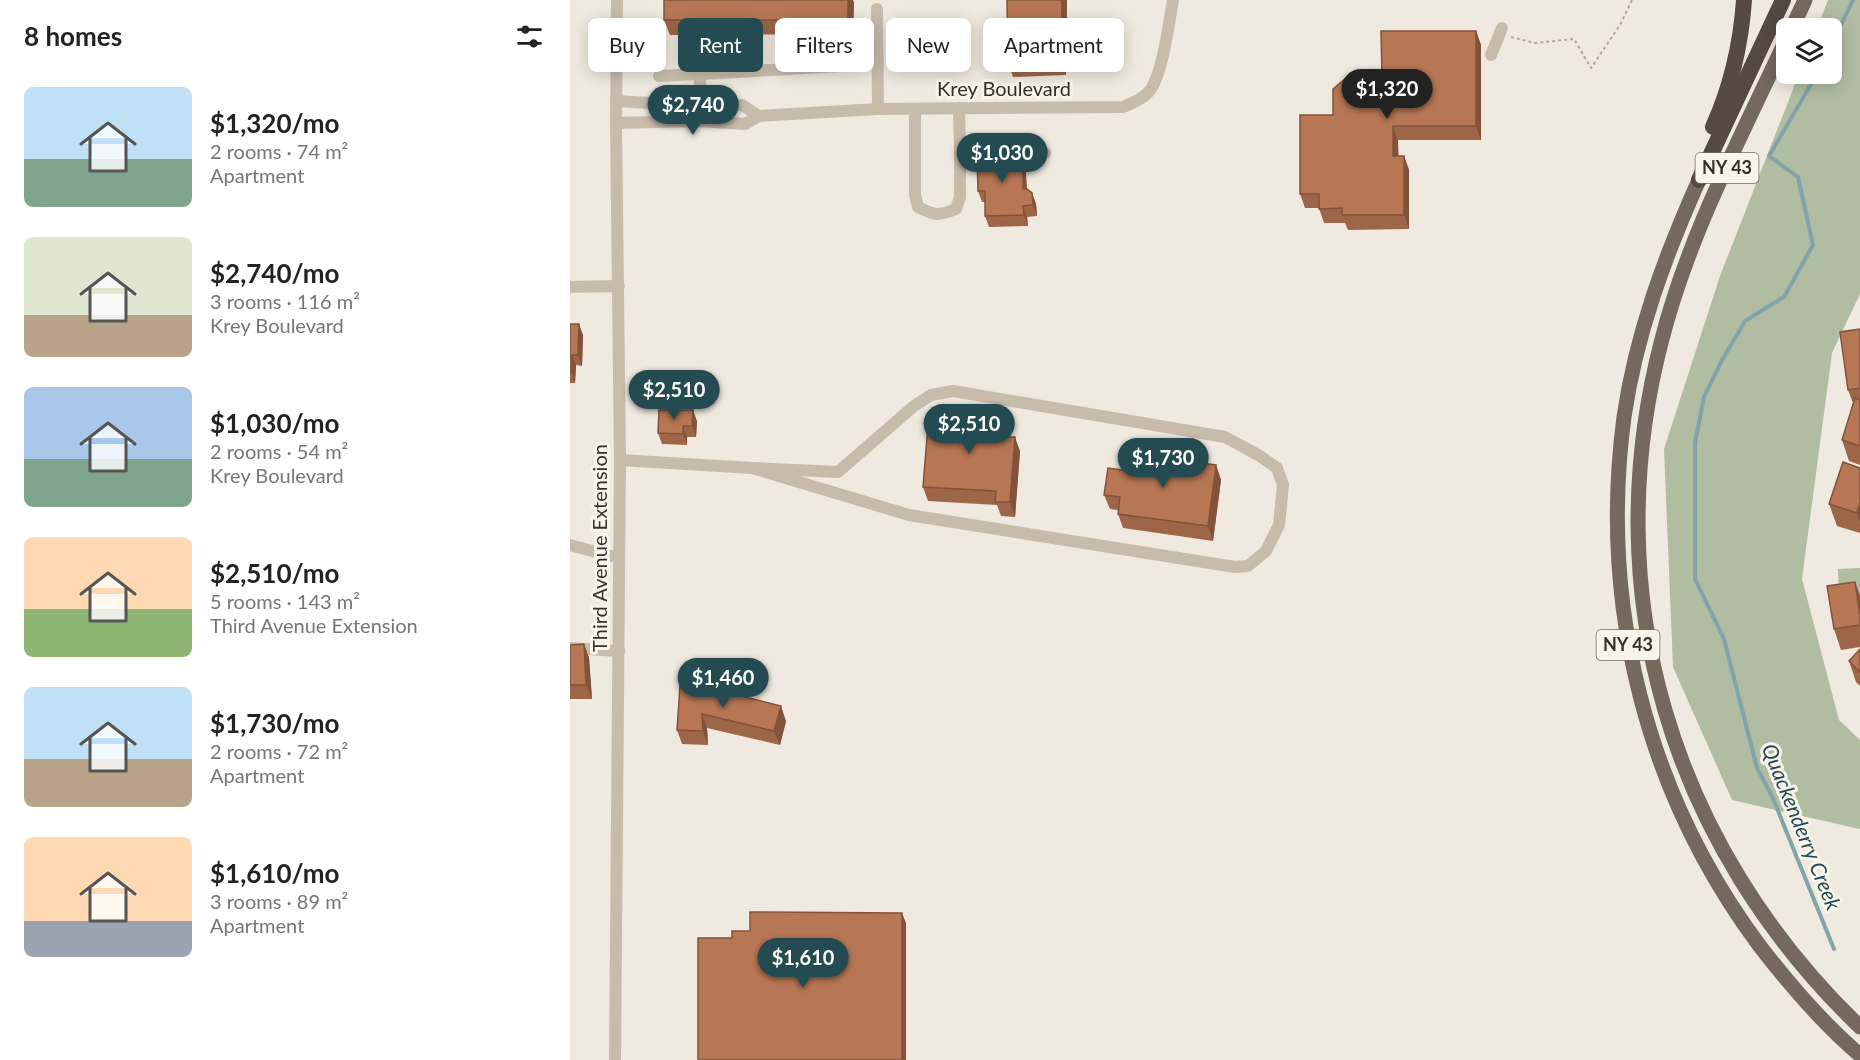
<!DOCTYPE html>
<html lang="en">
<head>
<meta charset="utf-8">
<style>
	:root { --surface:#fff; --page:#f6f6f6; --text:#222; --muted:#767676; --accent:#244b52 }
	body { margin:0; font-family:Lato,sans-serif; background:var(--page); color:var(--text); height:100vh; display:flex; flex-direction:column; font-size:22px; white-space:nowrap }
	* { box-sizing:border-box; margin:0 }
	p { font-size:20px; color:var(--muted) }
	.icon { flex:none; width:33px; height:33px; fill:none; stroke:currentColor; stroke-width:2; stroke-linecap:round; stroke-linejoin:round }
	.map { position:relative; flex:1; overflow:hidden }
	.drawer { display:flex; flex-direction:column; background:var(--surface); width:570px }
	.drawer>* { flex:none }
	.banner { position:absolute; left:18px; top:18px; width:570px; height:54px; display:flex; gap:12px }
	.tools { position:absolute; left:1206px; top:18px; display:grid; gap:12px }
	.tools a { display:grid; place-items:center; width:66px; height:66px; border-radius:9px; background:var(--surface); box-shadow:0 3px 15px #0003; font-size:30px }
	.price { position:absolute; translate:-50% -51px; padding:0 14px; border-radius:21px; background:var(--accent); color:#fff; font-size:20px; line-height:39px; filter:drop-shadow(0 2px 3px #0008) }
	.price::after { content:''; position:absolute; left:50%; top:36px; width:18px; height:14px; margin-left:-9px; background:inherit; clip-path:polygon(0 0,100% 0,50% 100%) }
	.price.selected { background:#222; color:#fff }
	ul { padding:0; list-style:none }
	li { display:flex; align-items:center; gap:18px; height:150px; padding:0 24px }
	li span { display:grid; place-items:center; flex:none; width:168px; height:120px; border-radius:9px; color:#555 }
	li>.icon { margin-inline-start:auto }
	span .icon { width:72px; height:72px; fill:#fffc; stroke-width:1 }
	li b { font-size:26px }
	h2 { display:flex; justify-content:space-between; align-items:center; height:72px; padding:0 24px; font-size:26px }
	.pill { padding:0 21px; border-radius:9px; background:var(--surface); box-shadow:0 3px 15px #0003; font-size:21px; line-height:54px }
	.pill.selected { background:var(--accent); color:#fff }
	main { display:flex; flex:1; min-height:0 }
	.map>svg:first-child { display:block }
	.green { fill:#b1bda0 }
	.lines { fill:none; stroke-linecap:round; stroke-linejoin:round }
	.stream { stroke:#81a4aa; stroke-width:4 }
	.path { stroke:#b2a596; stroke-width:2; stroke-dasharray:3 3; stroke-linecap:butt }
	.minor { stroke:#c7bbac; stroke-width:12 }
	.major { stroke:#76685d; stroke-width:15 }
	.highway { stroke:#554a42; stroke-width:16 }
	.wall { fill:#9e6648 }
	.shaded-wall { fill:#81533b }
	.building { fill:#b87754; stroke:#81533b; stroke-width:1.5 }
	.labels { text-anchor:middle; stroke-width:6; stroke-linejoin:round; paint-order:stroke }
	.shield { fill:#f8f3eb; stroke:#706a64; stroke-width:1.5 }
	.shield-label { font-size:18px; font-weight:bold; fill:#362f2a }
	.street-label { font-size:20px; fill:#362f2a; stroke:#f8f3eb }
	.water-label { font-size:21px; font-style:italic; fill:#244b52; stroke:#f8f3eb }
</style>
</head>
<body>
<main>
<section class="drawer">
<h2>8 homes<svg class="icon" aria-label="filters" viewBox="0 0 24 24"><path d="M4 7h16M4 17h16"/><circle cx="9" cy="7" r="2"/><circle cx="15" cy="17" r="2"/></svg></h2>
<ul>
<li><span style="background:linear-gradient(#bfe0f5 60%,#7fa58c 0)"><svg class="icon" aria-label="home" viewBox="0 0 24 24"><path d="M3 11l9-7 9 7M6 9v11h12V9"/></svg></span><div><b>$1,320/mo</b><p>2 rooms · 74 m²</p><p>Apartment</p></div></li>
<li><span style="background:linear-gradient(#dfe7d0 65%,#b9a48a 0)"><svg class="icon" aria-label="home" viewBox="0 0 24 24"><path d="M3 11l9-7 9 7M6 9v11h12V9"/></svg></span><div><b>$2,740/mo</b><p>3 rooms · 116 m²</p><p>Krey Boulevard</p></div></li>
<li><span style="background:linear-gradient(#a9c7e8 60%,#7fa58c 0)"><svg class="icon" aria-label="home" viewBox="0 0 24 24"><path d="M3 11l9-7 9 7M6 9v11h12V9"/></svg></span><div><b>$1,030/mo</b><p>2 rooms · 54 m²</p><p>Krey Boulevard</p></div></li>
<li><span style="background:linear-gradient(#ffd9b3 60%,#8fb573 0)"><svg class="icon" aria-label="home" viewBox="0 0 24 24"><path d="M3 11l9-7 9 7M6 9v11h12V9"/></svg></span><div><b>$2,510/mo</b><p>5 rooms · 143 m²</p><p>Third Avenue Extension</p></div></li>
<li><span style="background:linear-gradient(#bfe0f5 60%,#b9a48a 0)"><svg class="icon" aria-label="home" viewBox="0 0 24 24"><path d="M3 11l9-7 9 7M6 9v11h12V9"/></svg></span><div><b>$1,730/mo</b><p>2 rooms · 72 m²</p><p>Apartment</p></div></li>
<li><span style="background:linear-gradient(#ffd9b3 70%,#9aa5b1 0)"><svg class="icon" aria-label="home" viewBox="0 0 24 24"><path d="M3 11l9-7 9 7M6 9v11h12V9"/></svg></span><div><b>$1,610/mo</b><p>3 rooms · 89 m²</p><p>Apartment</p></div></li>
</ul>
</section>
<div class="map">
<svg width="1290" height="1060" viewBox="0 0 1290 1060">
	<rect width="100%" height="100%" fill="#f0e9df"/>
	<g class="green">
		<polygon points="1258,0 1290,0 1290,294 1262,353 1232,579 1269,720 1290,740 1290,829 1162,800 1103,667 1094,449 1150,276 1229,74 1262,74 1262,28 1247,28"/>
		<polygon points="1290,568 1290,595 1269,595 1268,569"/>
	</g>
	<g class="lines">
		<g class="stream">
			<polyline points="1262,44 1283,0"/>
			<polyline points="1247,74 1199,156 1228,177 1243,245 1214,297 1175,321 1151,362 1134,397 1125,443 1125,579 1154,639 1187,768 1202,796 1264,949"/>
		</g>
		<polyline class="path" points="941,37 965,43 1004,39 1021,68 1050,25 1062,0"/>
		<g class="minor">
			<polyline points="307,9 308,109"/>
			<polyline points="921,55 932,28"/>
			<polyline points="89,76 130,74"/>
			<polyline points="46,101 130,106 172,105 189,116"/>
			<polyline points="389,108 390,152 413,154 475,153"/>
			<path d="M345,109V195L348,207C365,216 368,216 386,209L390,197V152"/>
			<polyline points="127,121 130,106 130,74 308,64"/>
			<path d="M46,123L127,121L175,124L189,116L308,109L553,107C563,103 575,98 581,89C593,71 599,22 603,0"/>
			<polyline points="0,287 49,286"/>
			<polyline points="50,460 182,468 339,515 665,567 678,566 696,551 709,525 713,485 707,468 690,456 655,437 383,391 361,395 344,406 268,472 182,468"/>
			<polyline points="0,545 49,558"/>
			<polyline points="0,648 49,651"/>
			<polyline points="45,1060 50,460 46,123 47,0"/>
		</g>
		<g class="major">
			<polyline points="1222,28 1235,0"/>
			<path d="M1216,40C1171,137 1119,234 1092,339C1025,594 1101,845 1290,1027"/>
			<path d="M1129,180C1095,256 1066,334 1054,417C1029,605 1076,793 1189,945C1219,984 1252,1023 1290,1055"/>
		</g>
		<g class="highway">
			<path d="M1143,127C1161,87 1171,43 1174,0"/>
			<polyline points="1129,180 1213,0"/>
		</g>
	</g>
	<g class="wall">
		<polygon points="94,0 283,0 284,3 283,34 100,35 94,20"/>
		<polygon points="437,0 497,0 496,75 443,77 438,62"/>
		<polygon points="906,31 911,45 911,140 828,140 828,156 834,156 839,170 839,229 778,230 775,223 754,223 749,208 735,208 730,194 763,115 812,77"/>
		<polygon points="428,151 429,155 446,154 449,163 453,163 456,174 457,189 462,193 466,204 467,216 457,217 458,226 419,227 415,216 415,202 412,202 408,191"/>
		<polygon points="0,324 13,335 12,366 6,365 5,383 0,383"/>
		<polygon points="1290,329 1290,465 1279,461 1272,440 1283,403 1278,390"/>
		<polygon points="433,418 438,432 437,437 450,451 445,517 431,516 427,505 358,501 353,487"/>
		<polygon points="127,421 126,437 117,437 117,445 92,444 88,433"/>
		<polygon points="646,465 651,480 643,541 553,528 548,514 548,510 540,509 534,495 553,470"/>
		<polygon points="1290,468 1290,533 1267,526 1259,504"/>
		<polygon points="1285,582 1290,596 1290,647 1271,650 1264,629"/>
		<polygon points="14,644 19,658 22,699 0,699 0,645"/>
		<polygon points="1290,649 1290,686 1286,682 1279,661"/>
		<polygon points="110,686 216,721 210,745 137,728 138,745 112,744 107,730"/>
	</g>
	<g class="shaded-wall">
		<polygon points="278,0 283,0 284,3 283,34 278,20"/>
		<polygon points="492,0 497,0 497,2 496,75 491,61"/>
		<polygon points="906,31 911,45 911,140 906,126"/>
		<polygon points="823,126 828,140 829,170 823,156"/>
		<polygon points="834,156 839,170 839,229 834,215"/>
		<polygon points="453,163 456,174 457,200 453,189"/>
		<polygon points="462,193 466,204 467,216 463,205"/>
		<polygon points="453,206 457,217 458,226 454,215"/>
		<polygon points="9,324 13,335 12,366 8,355"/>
		<polygon points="2,355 6,365 5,383 2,372"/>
		<polygon points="123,410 127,421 126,437 122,426"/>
		<polygon points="433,418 438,432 436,451 431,437"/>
		<polygon points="113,426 117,437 117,445 113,434"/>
		<polygon points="445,437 450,451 445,517 440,502"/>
		<polygon points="646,465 651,480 643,541 638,526"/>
		<polygon points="1290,503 1290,522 1287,513"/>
		<polygon points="1285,582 1290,596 1290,615"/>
		<polygon points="14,644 19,658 22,699 16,685"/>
		<polygon points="211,706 216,721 210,745 204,731"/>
		<polygon points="132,714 137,728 138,745 133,731"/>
		<polygon points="332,913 336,923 336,1060 332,1060"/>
	</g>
	<g class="building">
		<rect x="94" y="0" width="184" height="20"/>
		<polygon points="437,0 492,0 491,61 438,62"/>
		<polygon points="811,31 906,31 906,126 823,126 823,156 834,156 834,215 772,215 772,208 749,209 749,194 730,194 730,115 763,115 763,89 776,78 812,77"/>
		<polygon points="428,151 428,155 446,154 446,163 453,163 453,189 457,189 462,193 463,205 453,206 454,215 415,216 415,191 408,191 407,152"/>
		<polygon points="0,324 9,324 8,355 2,355 2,372 0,372"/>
		<polygon points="1290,329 1290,388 1278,390 1270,332"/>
		<polygon points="1285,398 1290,400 1290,446 1272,440"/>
		<polygon points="89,410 123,410 122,426 113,426 113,434 88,433"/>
		<polygon points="359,412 433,418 431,437 445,437 440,502 425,502 426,491 353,487"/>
		<polygon points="556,453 646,465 638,526 548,514 550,497 534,495 538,468 553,470"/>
		<polygon points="1273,462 1290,468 1290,503 1287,513 1259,504"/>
		<polygon points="1285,582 1290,615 1290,625 1264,629 1257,586"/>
		<polygon points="14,644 16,685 0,685 0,645"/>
		<polygon points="1290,649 1290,672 1279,661"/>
		<polygon points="110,686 136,687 211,706 204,731 132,714 133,731 107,730"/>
		<polygon points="180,912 332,913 332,1060 128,1060 128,938 162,938 162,931 180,931"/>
	</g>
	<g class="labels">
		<g class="shield">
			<rect x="1125.5" y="153" width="63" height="30" rx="4.5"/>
			<rect x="1026.5" y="630" width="63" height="30" rx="4.5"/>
		</g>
		<g class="shield-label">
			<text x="1157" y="174">NY 43</text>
			<text x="1058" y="651">NY 43</text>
		</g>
		<g class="street-label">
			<text x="434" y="96">Krey Boulevard</text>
			<text transform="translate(30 548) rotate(-90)" y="7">Third Avenue Extension</text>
		</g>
		<g class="water-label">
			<text transform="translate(1231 827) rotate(68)" y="7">Quackenderry Creek</text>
		</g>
	</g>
</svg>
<div class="tools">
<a><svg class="icon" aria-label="layers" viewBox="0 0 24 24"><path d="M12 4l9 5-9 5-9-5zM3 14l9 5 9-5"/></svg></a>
</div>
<b class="price selected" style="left:817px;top:120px">$1,320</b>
<b class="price" style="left:123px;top:136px">$2,740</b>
<b class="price" style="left:432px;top:184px">$1,030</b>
<b class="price" style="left:104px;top:421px">$2,510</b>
<b class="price" style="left:399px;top:455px">$2,510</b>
<b class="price" style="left:593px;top:489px">$1,730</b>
<b class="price" style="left:153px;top:709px">$1,460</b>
<b class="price" style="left:233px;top:989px">$1,610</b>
<div class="banner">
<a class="pill">Buy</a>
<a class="pill selected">Rent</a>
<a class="pill">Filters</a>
<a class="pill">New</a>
<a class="pill">Apartment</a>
</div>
</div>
</main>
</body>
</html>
